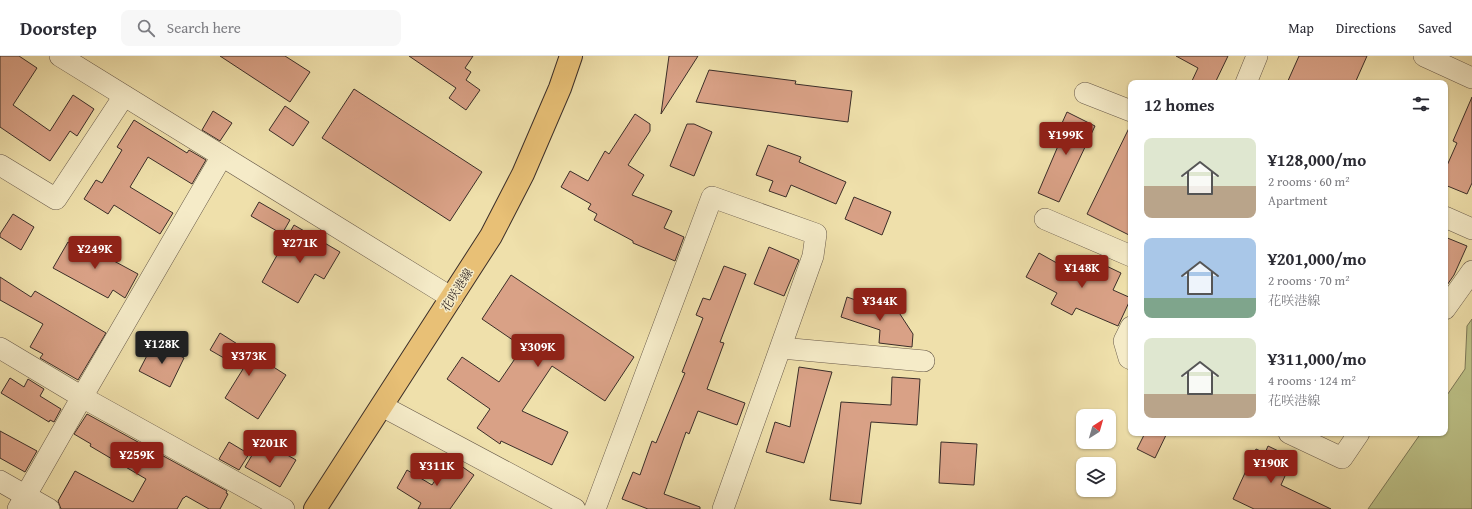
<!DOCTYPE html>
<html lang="en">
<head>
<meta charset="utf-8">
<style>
	:root { --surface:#fff; --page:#f7f7f7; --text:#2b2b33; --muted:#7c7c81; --line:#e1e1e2; --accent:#8f2418 }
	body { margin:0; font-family:"Gentium Book Plus","Noto Serif JP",serif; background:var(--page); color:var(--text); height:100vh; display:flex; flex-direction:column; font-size:15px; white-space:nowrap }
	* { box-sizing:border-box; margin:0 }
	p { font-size:13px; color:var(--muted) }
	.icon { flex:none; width:22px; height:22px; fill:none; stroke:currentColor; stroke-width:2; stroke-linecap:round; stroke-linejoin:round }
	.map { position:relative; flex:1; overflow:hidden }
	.details { position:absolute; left:1128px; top:24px; width:320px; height:356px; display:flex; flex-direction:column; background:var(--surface); border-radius:8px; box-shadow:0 1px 3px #0004 }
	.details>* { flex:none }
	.needle { width:26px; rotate:37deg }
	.fabs { position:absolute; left:1076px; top:353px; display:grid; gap:8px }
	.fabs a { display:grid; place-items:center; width:40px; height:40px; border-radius:8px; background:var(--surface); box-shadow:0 1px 3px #0004; font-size:20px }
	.price { position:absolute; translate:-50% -34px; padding:0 9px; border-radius:4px; background:var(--accent); color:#fff; font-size:13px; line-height:26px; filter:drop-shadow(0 1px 2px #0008) }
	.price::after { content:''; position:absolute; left:50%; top:24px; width:12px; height:9px; margin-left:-6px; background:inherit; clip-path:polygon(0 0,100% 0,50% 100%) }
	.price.active { background:#222; color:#fff }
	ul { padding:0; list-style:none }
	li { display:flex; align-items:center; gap:12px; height:100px; padding:0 16px }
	li span { display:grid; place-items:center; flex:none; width:112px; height:80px; border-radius:8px; color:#555 }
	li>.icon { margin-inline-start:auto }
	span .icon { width:48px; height:48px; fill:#fffc; stroke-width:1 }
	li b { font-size:17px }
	h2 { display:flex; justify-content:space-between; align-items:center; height:48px; padding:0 16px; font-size:17px }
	header { display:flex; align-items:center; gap:24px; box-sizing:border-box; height:56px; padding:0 20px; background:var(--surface); border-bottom:1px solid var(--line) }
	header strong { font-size:19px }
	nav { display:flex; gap:22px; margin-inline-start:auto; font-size:14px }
	.search { width:280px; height:36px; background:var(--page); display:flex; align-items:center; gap:10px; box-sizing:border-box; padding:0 14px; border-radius:8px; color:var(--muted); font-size:15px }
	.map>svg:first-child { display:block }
	.green { fill:#bcc187; stroke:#7c7858 }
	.building { fill:#d9a186; stroke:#3b2e29 }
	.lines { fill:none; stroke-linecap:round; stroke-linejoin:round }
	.minor-casing { stroke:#685a4a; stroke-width:22 }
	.major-casing { stroke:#3b2e29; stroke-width:24 }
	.minor { stroke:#f5ebc8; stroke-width:21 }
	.major { stroke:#e8c076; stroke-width:22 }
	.labels { text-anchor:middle; stroke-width:3; stroke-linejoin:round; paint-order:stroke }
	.street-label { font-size:12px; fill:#3b2e29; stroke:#f5ebc8 }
</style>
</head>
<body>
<header>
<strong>Doorstep</strong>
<div class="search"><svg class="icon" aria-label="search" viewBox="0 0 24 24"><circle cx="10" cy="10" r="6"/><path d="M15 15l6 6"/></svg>Search here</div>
<nav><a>Map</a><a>Directions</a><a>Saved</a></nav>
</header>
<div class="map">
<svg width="1472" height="453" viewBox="0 0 1472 453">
	<rect width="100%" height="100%" fill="#efe0ab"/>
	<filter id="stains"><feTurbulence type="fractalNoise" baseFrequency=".005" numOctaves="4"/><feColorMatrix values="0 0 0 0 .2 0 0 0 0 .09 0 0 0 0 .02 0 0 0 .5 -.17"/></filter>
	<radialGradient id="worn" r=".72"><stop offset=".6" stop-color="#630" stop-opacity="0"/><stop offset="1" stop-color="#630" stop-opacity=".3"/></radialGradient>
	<polygon class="green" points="1472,263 1472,453 1368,453 1421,377 1445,377 1445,342 1465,313 1467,270"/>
	<g class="building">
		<polygon points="0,0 19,0 37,12 13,49 50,75 73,39 94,53 77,80 70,75 50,105 0,71"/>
		<polygon points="220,0 285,0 310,16 290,46"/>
		<polygon points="409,0 473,0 465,12 471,16 466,24 480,34 466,54 449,42 456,32"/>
		<polygon points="669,0 698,0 661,58"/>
		<polygon points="1176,0 1228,0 1215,27 1191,27 1198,12"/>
		<polygon points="1299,0 1367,0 1355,27 1287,27"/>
		<polygon points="709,14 796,25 795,28 852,35 848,66 696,46"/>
		<polygon points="354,33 482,116 450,165 322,82"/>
		<polygon points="1472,41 1472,127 1467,138 1445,129 1445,114 1457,87 1453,85"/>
		<polygon points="285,50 309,66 293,90 269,74"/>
		<polygon points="213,55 232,67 220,85 202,74"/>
		<polygon points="1067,56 1095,70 1059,146 1038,137 1058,90 1053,87"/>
		<polygon points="635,58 650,68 650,75 628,109 644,119 632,139 672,155 664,172 684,181 675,205 633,187 633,185 594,164 597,158 588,153 591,148 561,131 570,115 588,125 605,95 609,98"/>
		<polygon points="134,64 187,97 189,94 206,104 192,128 148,101 130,131 173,157 160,178 114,149 108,158 84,143 96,124 102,127 122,94 117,91"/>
		<polygon points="687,68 694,68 712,76 694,120 670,110"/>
		<polygon points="1131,68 1131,180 1087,158"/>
		<polygon points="768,89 801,101 799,106 846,126 836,148 791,129 786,141 769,135 773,125 756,119"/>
		<polygon points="854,141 891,156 882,179 845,163"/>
		<polygon points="259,146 290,164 282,178 251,160"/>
		<polygon points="13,158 34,171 21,194 0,181 0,178"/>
		<polygon points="294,169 340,196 324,223 315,218 298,247 262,226"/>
		<polygon points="1445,181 1467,190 1454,219 1445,232"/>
		<polygon points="77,185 138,218 125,242 113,234 108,242 53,212 68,186 74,190"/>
		<polygon points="769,191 799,204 784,240 754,228"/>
		<polygon points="1039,197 1087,224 1096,205 1121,217 1113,234 1131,242 1118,270 1076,252 1072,259 1051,248 1057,237 1026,221"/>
		<polygon points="724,210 746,218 720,286 724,287 707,333 745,347 737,369 698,355 689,378 686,376 664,438 700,451 700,453 648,453 622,443 633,416 640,419 652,385 656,387 685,317 682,316 703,262 696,259 703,242 710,244"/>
		<polygon points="511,219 634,301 605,345 552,310 522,355 568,376 552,409 501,385 500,388 477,372 490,353 447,323 462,301 499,326 523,291 482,263"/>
		<polygon points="0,221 31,241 35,235 106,277 78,324 40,302 43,298 30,291 43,268 0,244"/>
		<polygon points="847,241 870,249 896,252 913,278 912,291 879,287 880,274 841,261"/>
		<polygon points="220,277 286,319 258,363 225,342 243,313 210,294"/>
		<polygon points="154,286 184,302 170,331 139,315"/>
		<polygon points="799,311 832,316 804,407 766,396 775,366 790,371"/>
		<polygon points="892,321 920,323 917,369 871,366 861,448 830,444 841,346 891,349"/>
		<polygon points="10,322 24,331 28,323 44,333 40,340 61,353 54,366 50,364 49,366 1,337"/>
		<polygon points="87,358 227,435 226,437 228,438 220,453 209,453 186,440 184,442 183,442 177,453 61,453 58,445 75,415 133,446 146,423 90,390 91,388 74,378"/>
		<polygon points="0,375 37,395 25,416 0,402"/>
		<polygon points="1145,377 1167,377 1155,402 1137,393"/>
		<polygon points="261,384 296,404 280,431 245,411"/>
		<polygon points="229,386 249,398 239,414 219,403"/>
		<polygon points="941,386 977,388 974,429 939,427"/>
		<polygon points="1268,390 1293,402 1281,429 1331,453 1254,453 1233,443 1256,393 1265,397"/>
		<polygon points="450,402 474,419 450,453 418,453 421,447 397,432 407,414 432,429"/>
	</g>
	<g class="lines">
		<g class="minor-casing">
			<g id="minor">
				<polyline points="60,0 452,242"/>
				<polyline points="1424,0 1472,22"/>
				<polyline points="1246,27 1257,0"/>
				<polyline points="1085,37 1131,55"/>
				<polyline points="0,109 56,143 124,40"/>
				<polyline points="1445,161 1472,173"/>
				<polyline points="1045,163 1131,200"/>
				<polyline points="1445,253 1472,215"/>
				<polyline points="1131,271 1124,285 1129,302 1131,303"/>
				<polyline points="0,292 82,341 284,453"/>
				<polyline points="781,292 924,305"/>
				<polyline points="382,350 575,453"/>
				<polyline points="1289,377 1342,402 1359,377"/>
				<polyline points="0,425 49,453"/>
				<polyline points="18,453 82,341 222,100"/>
				<polyline points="595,453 712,141 816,178 813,200 723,453"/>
			</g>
		</g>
		<g class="major-casing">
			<polyline id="major" points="315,453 491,180 523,118 560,32 571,0"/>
		</g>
		<use href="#minor" class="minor"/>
		<use href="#major" class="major"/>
	</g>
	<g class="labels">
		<g class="street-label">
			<text transform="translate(457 234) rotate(-58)" y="4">花咲港線</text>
		</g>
	</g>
	<rect width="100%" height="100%" filter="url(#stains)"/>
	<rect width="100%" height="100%" fill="url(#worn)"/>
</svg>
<div class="fabs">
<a><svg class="needle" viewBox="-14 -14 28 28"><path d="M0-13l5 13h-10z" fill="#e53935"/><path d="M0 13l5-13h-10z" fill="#7c7c81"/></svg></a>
<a><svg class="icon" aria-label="layers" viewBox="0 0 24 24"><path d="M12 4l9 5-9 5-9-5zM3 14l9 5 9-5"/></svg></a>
</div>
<b class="price" style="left:1066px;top:100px">¥199K</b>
<b class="price" style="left:300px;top:208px">¥271K</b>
<b class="price" style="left:95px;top:214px">¥249K</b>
<b class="price" style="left:1082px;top:233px">¥148K</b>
<b class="price" style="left:880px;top:266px">¥344K</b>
<b class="price active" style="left:162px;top:309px">¥128K</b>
<b class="price" style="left:538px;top:312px">¥309K</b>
<b class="price" style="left:249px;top:321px">¥373K</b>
<b class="price" style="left:270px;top:408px">¥201K</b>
<b class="price" style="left:137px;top:420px">¥259K</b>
<b class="price" style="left:1271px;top:428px">¥190K</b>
<b class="price" style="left:437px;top:431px">¥311K</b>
<section class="details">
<h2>12 homes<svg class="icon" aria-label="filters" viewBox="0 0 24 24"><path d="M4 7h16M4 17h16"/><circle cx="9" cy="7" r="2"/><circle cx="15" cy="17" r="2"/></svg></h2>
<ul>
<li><span style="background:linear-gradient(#dfe7d0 60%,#b9a48a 0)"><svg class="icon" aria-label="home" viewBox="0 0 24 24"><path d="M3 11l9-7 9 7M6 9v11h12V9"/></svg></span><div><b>¥128,000/mo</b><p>2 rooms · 60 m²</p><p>Apartment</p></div></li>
<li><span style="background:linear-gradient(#a9c7e8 75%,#7fa58c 0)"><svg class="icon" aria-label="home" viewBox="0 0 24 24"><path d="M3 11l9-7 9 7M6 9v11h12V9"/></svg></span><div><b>¥201,000/mo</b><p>2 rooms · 70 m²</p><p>花咲港線</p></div></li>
<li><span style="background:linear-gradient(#dfe7d0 70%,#b9a48a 0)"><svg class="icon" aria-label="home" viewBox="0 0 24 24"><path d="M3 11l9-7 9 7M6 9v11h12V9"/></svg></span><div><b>¥311,000/mo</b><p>4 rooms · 124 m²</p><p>花咲港線</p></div></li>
</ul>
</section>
</div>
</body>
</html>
